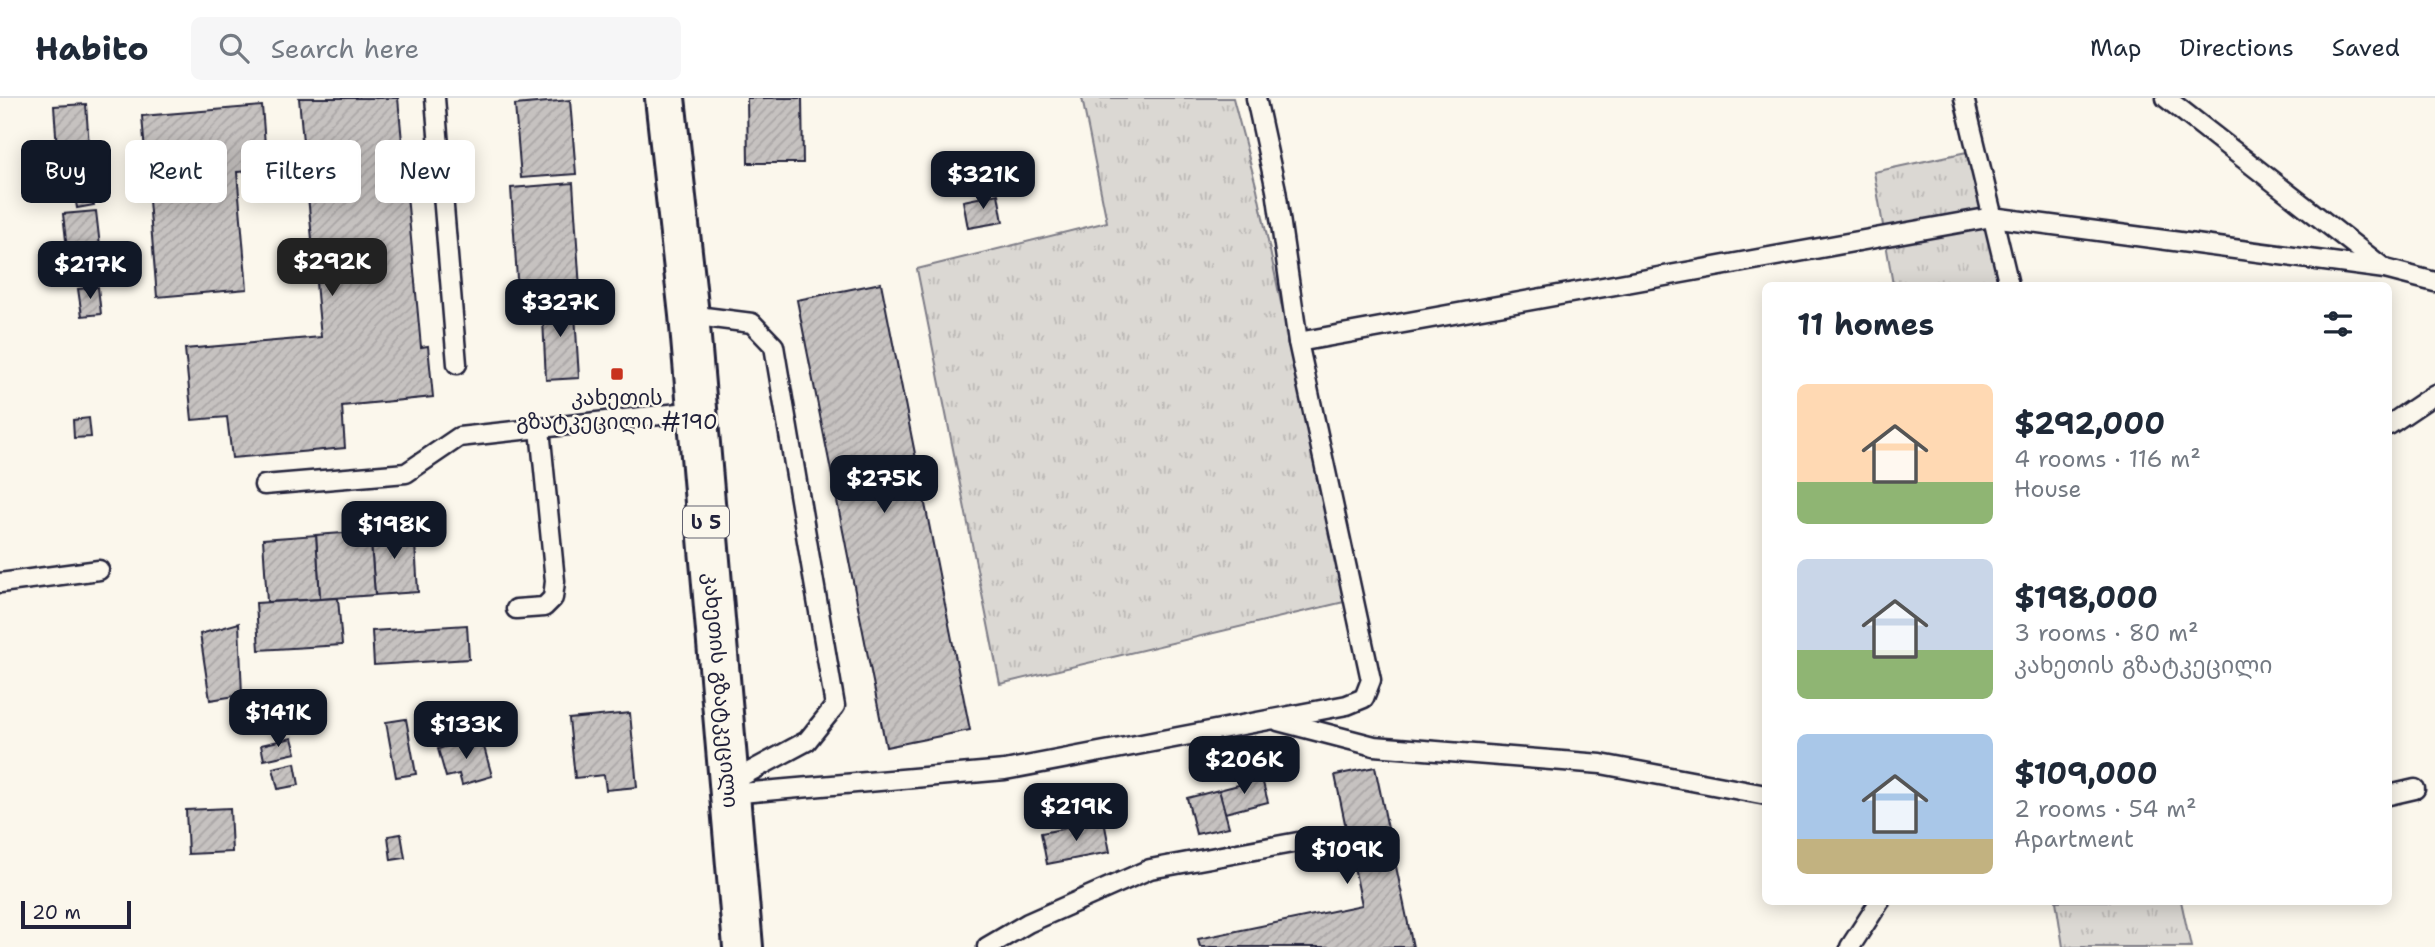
<!DOCTYPE html>
<html lang="en">
<head>
<meta charset="utf-8">
<style>
	:root { --surface:#fff; --page:#f6f6f7; --text:#1f2937; --muted:#747a83; --line:#e0e1e3; --accent:#111827 }
	body { margin:0; font-family:"Shantell Sans","Noto Sans Georgian",sans-serif; background:var(--page); color:var(--text); height:100vh; display:flex; flex-direction:column; font-size:26px; white-space:nowrap }
	* { box-sizing:border-box; margin:0 }
	p { font-size:23px; color:var(--muted) }
	.icon { flex:none; width:38px; height:38px; fill:none; stroke:currentColor; stroke-width:2; stroke-linecap:round; stroke-linejoin:round }
	.map { position:relative; flex:1; overflow:hidden }
	.details { position:absolute; left:1762px; top:184px; width:630px; height:623px; display:flex; flex-direction:column; background:var(--surface); border-radius:10px; box-shadow:0 4px 18px #0003 }
	.details>* { flex:none }
	.banner { position:absolute; left:21px; top:42px; width:665px; height:63px; display:flex; gap:14px }
	.scale { position:absolute; left:21px; bottom:18px; width:110px; box-sizing:border-box; padding-left:7px; border:4px solid #22223b; border-top:0; font-size:19px; line-height:24px; white-space:nowrap; color:#22223b; -webkit-text-stroke:5px #fbf7ec; paint-order:stroke }
	.price { position:absolute; translate:-50% -60px; padding:0 16px; border-radius:14px; background:var(--accent); color:#fff; font-size:23px; line-height:46px; filter:drop-shadow(0 2px 4px #0008) }
	.price::after { content:''; position:absolute; left:50%; top:42px; width:21px; height:16px; margin-left:-10px; background:inherit; clip-path:polygon(0 0,100% 0,50% 100%) }
	.price.current { background:#222; color:#fff }
	ul { padding:0; list-style:none }
	li { display:flex; align-items:center; gap:21px; height:175px; padding:0 35px }
	li span { display:grid; place-items:center; flex:none; width:196px; height:140px; border-radius:10px; color:#555 }
	li>.icon { margin-inline-start:auto }
	span .icon { width:84px; height:84px; fill:#fffc; stroke-width:1 }
	li b { font-size:30px }
	h2 { display:flex; justify-content:space-between; align-items:center; height:84px; padding:0 35px; font-size:30px }
	.pill { padding:0 24px; border-radius:10px; background:var(--surface); box-shadow:0 4px 18px #0003; font-size:24px; line-height:63px }
	.pill.current { background:var(--accent); color:#fff }
	header { display:flex; align-items:center; gap:42px; box-sizing:border-box; height:98px; padding:0 35px; background:var(--surface); border-bottom:2px solid var(--line) }
	header strong { font-size:33px }
	nav { display:flex; gap:38px; margin-inline-start:auto; font-size:24px }
	.search { width:490px; height:63px; background:var(--page); display:flex; align-items:center; gap:18px; box-sizing:border-box; padding:0 24px; border-radius:10px; color:var(--muted); font-size:26px }
	.map>svg:first-child { display:block }
	.grass { fill:url(#grass-tufts); stroke:#7e7d87; stroke-width:2 }
	.building { fill:url(#building-hatch); stroke:#22223b; stroke-width:2 }
	.lines { fill:none; stroke-linecap:round; stroke-linejoin:round }
	.service-casing { stroke:#22223b; stroke-width:23 }
	.trunk-casing { stroke:#22223b; stroke-width:44 }
	.service { stroke:#fbf7ec; stroke-width:18 }
	.trunk { stroke:#fbf7ec; stroke-width:38 }
	.poi-dot { fill:#c8321e; stroke:#fbf7ec; stroke-width:2.5 }
	.labels { text-anchor:middle; stroke-width:5; stroke-linejoin:round; paint-order:stroke }
	.shield { fill:#fbf7ec; stroke:#636270; stroke-width:2 }
	.shield-label { font-size:19px; font-weight:bold; fill:#22223b }
	.poi-label { font-size:21px; fill:#22223b; stroke:#fbf7ec }
	.street-label { font-size:21px; fill:#22223b; stroke:#fbf7ec }
</style>
</head>
<body>
<header>
<strong>Habito</strong>
<div class="search"><svg class="icon" aria-label="search" viewBox="0 0 24 24"><circle cx="10" cy="10" r="6"/><path d="M15 15l6 6"/></svg>Search here</div>
<nav><a>Map</a><a>Directions</a><a>Saved</a></nav>
</header>
<div class="map">
<svg width="2435" height="849" viewBox="0 0 2435 849">
	<defs>
		<pattern id="grass-tufts" width="24" height="20" patternUnits="userSpaceOnUse" patternTransform="scale(1.75)"><rect width="24" height="20" fill="#dbd8d3"/><path d="M3 7l-1-3M5 7V3M7 7l1-3M15 17l-1-3M17 17v-4M19 17l1-3" fill="none" stroke="#bcb9b6"/></pattern>
		<pattern id="building-hatch" width="6" height="6" patternUnits="userSpaceOnUse" patternTransform="scale(1.75)"><rect width="6" height="6" fill="#c6c2c0"/><path d="M-1 1l2-2M0 6l6-6M5 7l2-2" fill="none" stroke="#aaa6a6"/></pattern>
	</defs>
	<rect width="100%" height="100%" fill="#fbf7ec"/>
	<filter id="ink" filterUnits="userSpaceOnUse"><feTurbulence type="fractalNoise" baseFrequency=".0143" numOctaves="2"/><feDisplacementMap in="SourceGraphic" scale="14" xChannelSelector="R" yChannelSelector="G"/><feConvolveMatrix kernelMatrix="1 2 1 2 8 2 1 2 1" color-interpolation-filters="sRGB"/></filter>
	<g filter="url(#ink)">
		<g class="grass">
			<polygon points="1082,0 1233,0 1257,91 1344,504 1000,586 917,171 1107,124"/>
			<polygon points="1976,52 2009,187 1893,187 1874,74"/>
			<polygon points="2056,803 2181,803 2191,849 2063,849"/>
		</g>
		<g class="building">
			<polygon points="299,0 398,0 421,249 428,248 433,299 342,308 345,350 232,360 227,319 192,322 185,251 321,239"/>
			<polygon points="747,0 802,0 803,65 748,65"/>
			<polygon points="570,2 576,76 521,80 515,7"/>
			<polygon points="86,6 90,63 58,65 54,8"/>
			<polygon points="262,8 267,72 237,74 247,191 157,199 142,18"/>
			<polygon points="91,84 94,107 77,110 73,87"/>
			<polygon points="573,85 580,191 518,196 511,90"/>
			<polygon points="998,96 1003,124 968,130 963,103"/>
			<polygon points="96,113 100,148 67,151 63,116"/>
			<polygon points="881,185 970,632 886,649 797,202"/>
			<polygon points="98,189 101,216 82,218 78,191"/>
			<polygon points="574,200 579,280 546,282 542,201"/>
			<polygon points="89,320 91,339 74,340 73,322"/>
			<polygon points="414,430 418,494 375,497 370,433"/>
			<polygon points="370,433 375,497 320,501 316,437"/>
			<polygon points="316,437 320,501 267,504 263,441"/>
			<polygon points="338,500 342,547 259,552 256,505"/>
			<polygon points="239,525 242,597 210,602 200,536"/>
			<polygon points="467,527 469,561 374,567 372,533"/>
			<polygon points="630,615 637,689 606,692 604,677 575,680 569,621"/>
			<polygon points="406,621 416,676 396,679 386,624"/>
			<polygon points="481,638 492,678 462,687 459,676 446,679 438,651"/>
			<polygon points="292,640 296,655 264,662 261,647"/>
			<polygon points="295,665 299,687 278,691 273,670"/>
			<polygon points="1375,669 1413,849 1200,849 1198,841 1362,807 1335,677"/>
			<polygon points="1262,681 1268,704 1225,715 1219,692"/>
			<polygon points="1219,692 1229,729 1196,736 1187,700"/>
			<polygon points="230,710 232,754 188,756 186,712"/>
			<polygon points="1104,723 1110,754 1047,766 1041,735"/>
			<polygon points="401,736 405,760 391,762 388,738"/>
		</g>
		<g class="lines">
			<g class="service-casing">
				<g id="service">
					<polyline points="435,0 457,266"/>
					<polyline points="1964,0 2009,187"/>
					<polyline points="2166,0 2385,171"/>
					<polyline points="689,217 752,225 774,248 835,608 807,643 729,685"/>
					<polyline points="1298,244 1992,119 2385,171 2435,184"/>
					<polyline points="2389,327 2435,296"/>
					<polyline points="264,387 406,375 459,339 697,313"/>
					<polyline points="0,485 99,472"/>
					<polyline points="516,511 544,509 553,500 555,483 540,331"/>
					<polyline points="1278,623 1374,648 1601,666 1766,697"/>
					<polyline points="730,696 1005,672 1347,607 1364,600 1371,582 1298,244 1276,92 1256,0"/>
					<polyline points="2389,697 2415,691"/>
					<polyline points="987,849 1028,825 1150,771 1298,744"/>
					<polyline points="1850,849 1880,803"/>
				</g>
			</g>
			<g class="trunk-casing">
				<g id="trunk">
					<path id="s1" d="M665,0L689,217L743,849"/>
				</g>
			</g>
			<use href="#service" class="service"/>
			<use href="#trunk" class="trunk"/>
		</g>
	</g>
	<rect class="poi-dot" x="610" y="269" width="14" height="14" rx="3.5"/>
	<g class="labels">
		<rect class="shield" x="683" y="408.5" width="46" height="31" rx="5"/>
		<g class="shield-label">
			<text x="706" y="431">ს 5</text>
		</g>
		<g class="poi-label">
			<text x="617" y="307">კახეთის<tspan x="617" dy="24">გზატკეცილი #190</tspan></text>
		</g>
		<g class="street-label">
			<text dy="7" stroke="none"><textPath href="#s1" startOffset="595">კახეთის გზატკეცილი</textPath></text>
		</g>
	</g>
</svg>
<div class="scale">20 m</div>
<b class="price" style="left:983px;top:113px">$321K</b>
<b class="price current" style="left:332px;top:200px">$292K</b>
<b class="price" style="left:90px;top:203px">$217K</b>
<b class="price" style="left:560px;top:241px">$327K</b>
<b class="price" style="left:884px;top:417px">$275K</b>
<b class="price" style="left:394px;top:463px">$198K</b>
<b class="price" style="left:278px;top:651px">$141K</b>
<b class="price" style="left:466px;top:663px">$133K</b>
<b class="price" style="left:1244px;top:698px">$206K</b>
<b class="price" style="left:1076px;top:745px">$219K</b>
<b class="price" style="left:1347px;top:788px">$109K</b>
<div class="banner">
<a class="pill current">Buy</a>
<a class="pill">Rent</a>
<a class="pill">Filters</a>
<a class="pill">New</a>
</div>
<section class="details">
<h2>11 homes<svg class="icon" aria-label="filters" viewBox="0 0 24 24"><path d="M4 7h16M4 17h16"/><circle cx="9" cy="7" r="2"/><circle cx="15" cy="17" r="2"/></svg></h2>
<ul>
<li><span style="background:linear-gradient(#ffd9b3 70%,#8fb573 0)"><svg class="icon" aria-label="home" viewBox="0 0 24 24"><path d="M3 11l9-7 9 7M6 9v11h12V9"/></svg></span><div><b>$292,000</b><p>4 rooms · 116 m²</p><p>House</p></div></li>
<li><span style="background:linear-gradient(#c9d6e8 65%,#8fb573 0)"><svg class="icon" aria-label="home" viewBox="0 0 24 24"><path d="M3 11l9-7 9 7M6 9v11h12V9"/></svg></span><div><b>$198,000</b><p>3 rooms · 80 m²</p><p>კახეთის გზატკეცილი</p></div></li>
<li><span style="background:linear-gradient(#a9c7e8 75%,#c2b280 0)"><svg class="icon" aria-label="home" viewBox="0 0 24 24"><path d="M3 11l9-7 9 7M6 9v11h12V9"/></svg></span><div><b>$109,000</b><p>2 rooms · 54 m²</p><p>Apartment</p></div></li>
</ul>
</section>
</div>
</body>
</html>
